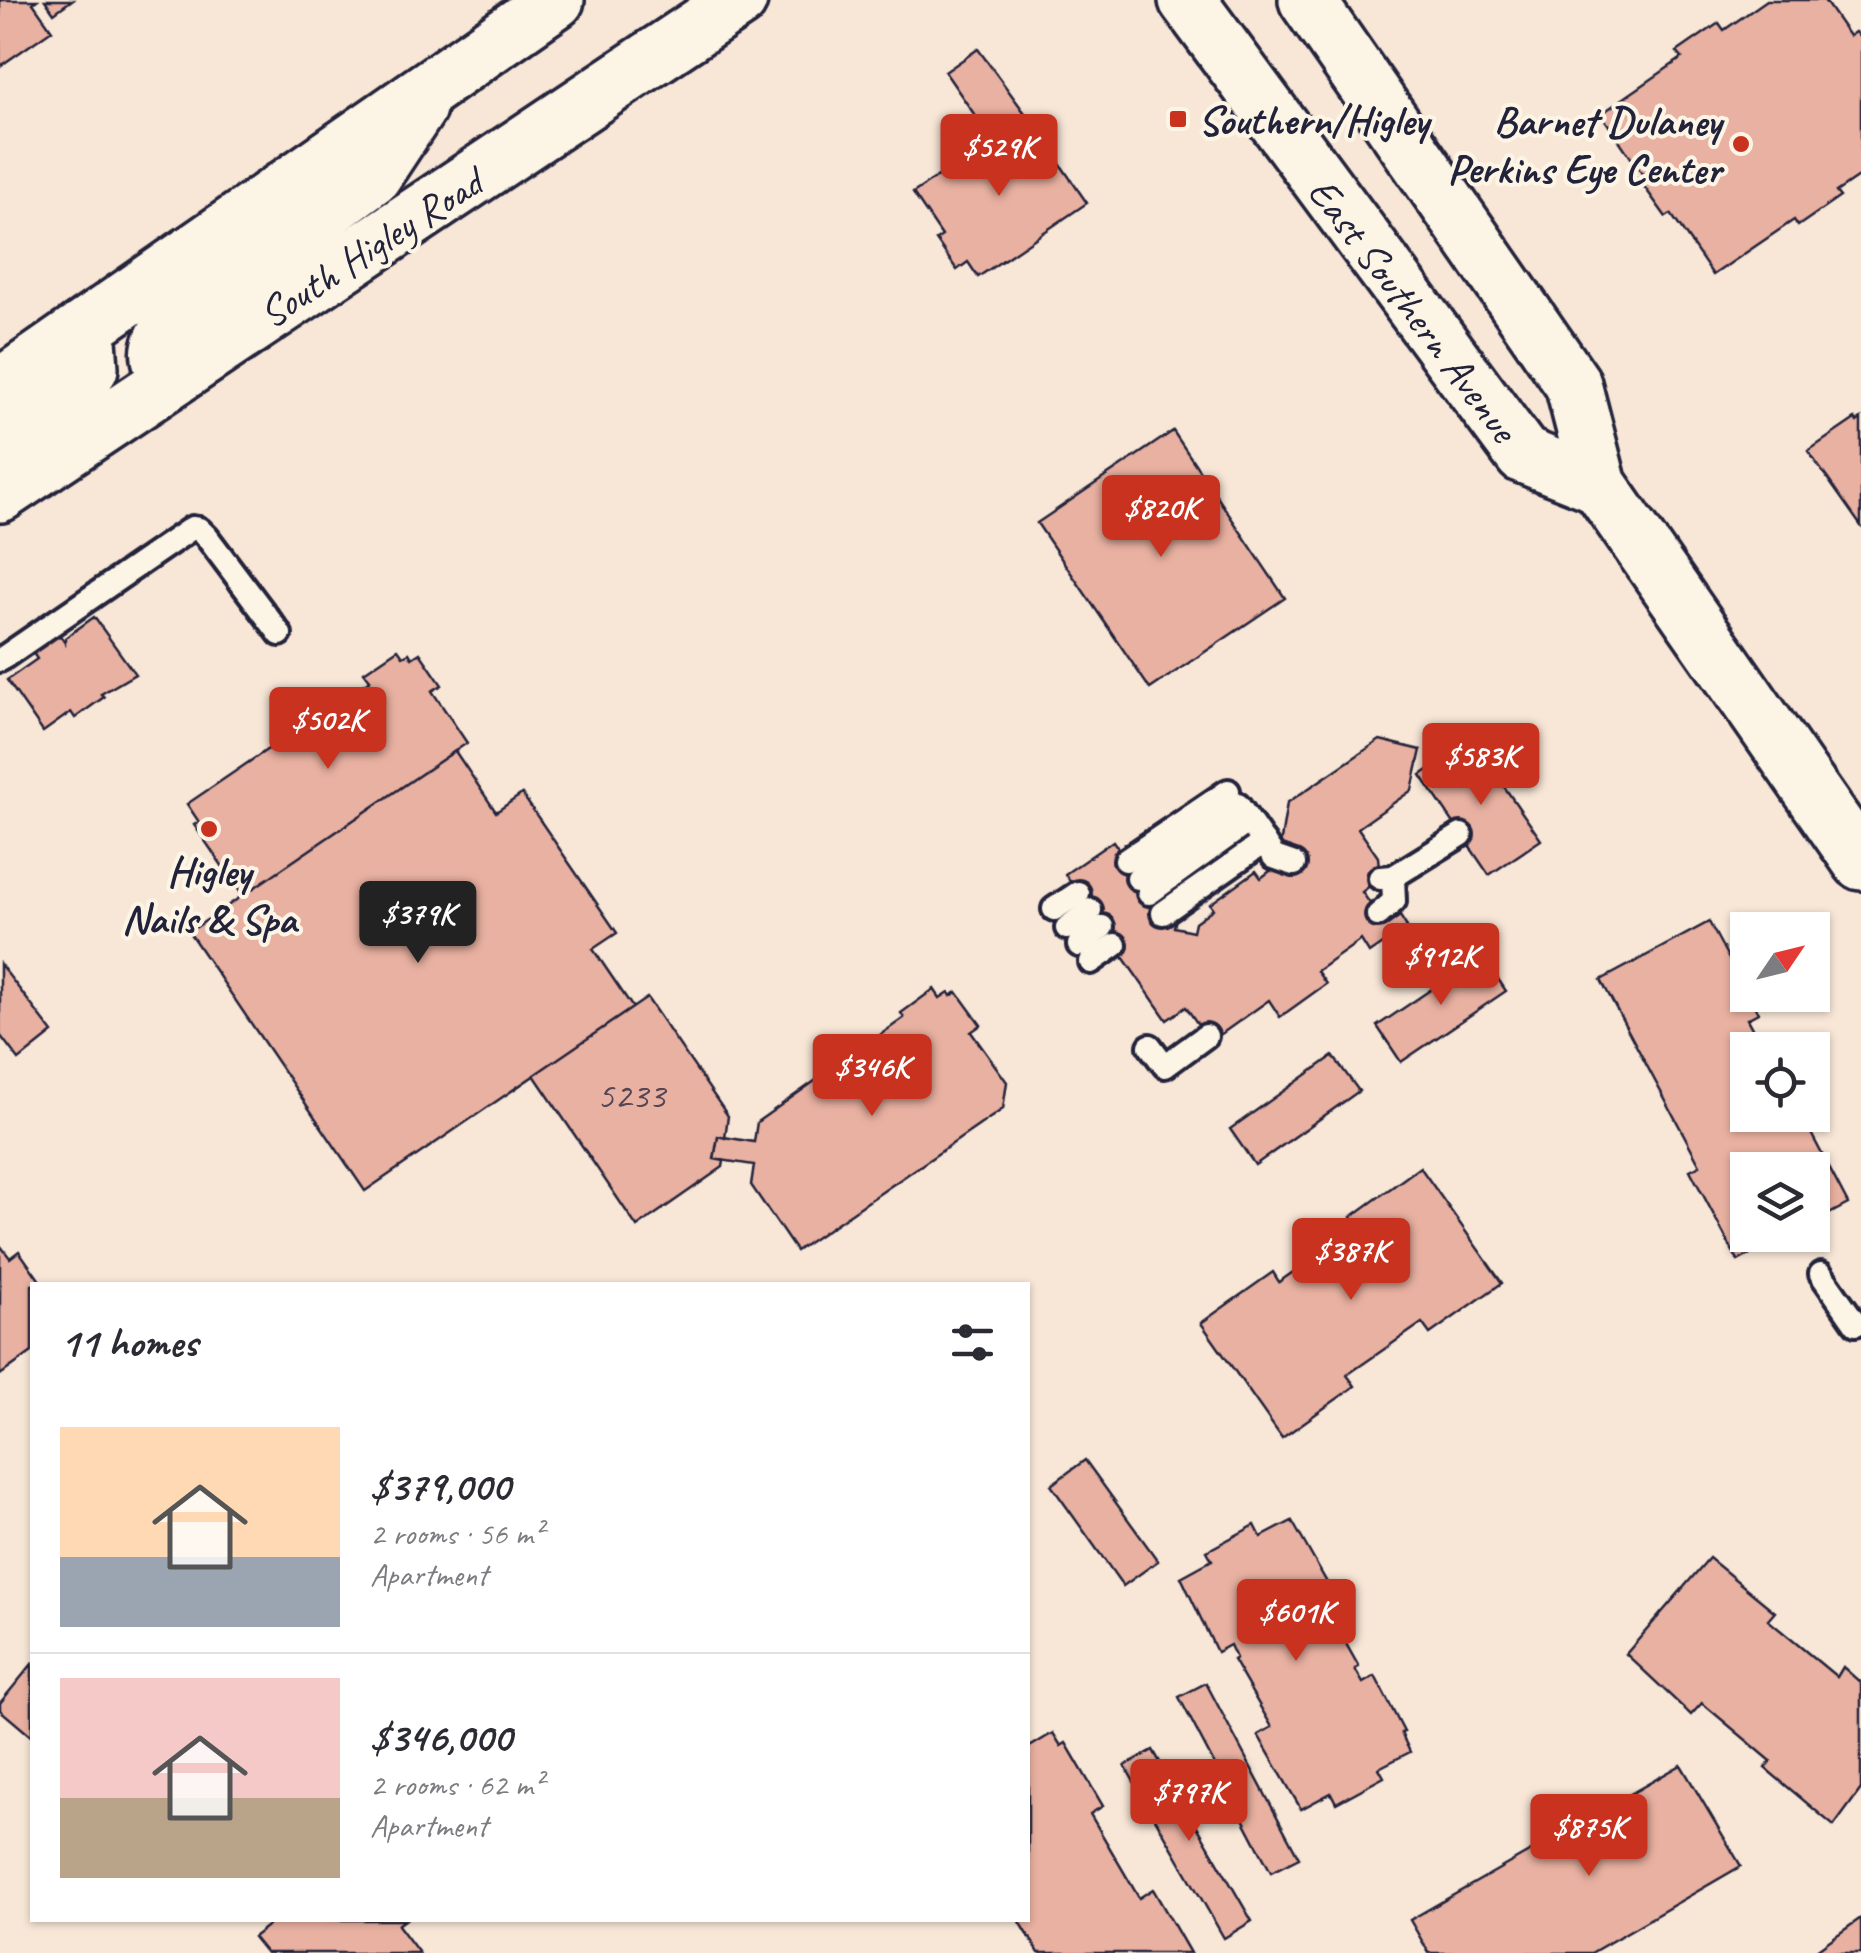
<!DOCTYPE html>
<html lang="en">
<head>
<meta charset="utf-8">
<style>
	:root { --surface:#fff; --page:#f2f2f3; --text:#2b2b33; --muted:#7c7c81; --line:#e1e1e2; --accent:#c8321e }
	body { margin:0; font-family:Caveat,sans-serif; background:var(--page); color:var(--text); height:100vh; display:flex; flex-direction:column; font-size:38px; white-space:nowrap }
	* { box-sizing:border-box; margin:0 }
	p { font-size:32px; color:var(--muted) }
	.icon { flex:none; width:55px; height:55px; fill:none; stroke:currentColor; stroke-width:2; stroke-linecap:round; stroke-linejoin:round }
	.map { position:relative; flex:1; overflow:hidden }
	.panel { position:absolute; left:30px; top:1282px; width:1000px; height:640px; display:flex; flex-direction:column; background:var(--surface); border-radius:0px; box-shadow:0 2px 8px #0004 }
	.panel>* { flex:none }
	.needle { width:65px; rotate:55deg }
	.fabs { position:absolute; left:1730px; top:912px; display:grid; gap:20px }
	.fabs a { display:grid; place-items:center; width:100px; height:100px; border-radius:0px; background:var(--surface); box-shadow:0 2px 8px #0004; font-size:50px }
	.price { position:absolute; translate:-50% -85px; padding:0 22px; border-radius:10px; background:var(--accent); color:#fff; font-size:32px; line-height:65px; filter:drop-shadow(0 2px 5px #0008) }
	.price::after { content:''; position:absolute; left:50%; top:60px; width:30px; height:22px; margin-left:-15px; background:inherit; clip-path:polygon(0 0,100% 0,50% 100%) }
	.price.active { background:#222; color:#fff }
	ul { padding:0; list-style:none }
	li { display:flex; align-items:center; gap:30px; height:250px; padding:0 30px }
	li+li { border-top:2px solid var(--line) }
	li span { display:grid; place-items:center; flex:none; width:280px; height:200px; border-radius:0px; color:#555 }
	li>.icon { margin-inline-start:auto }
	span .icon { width:120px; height:120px; fill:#fffc; stroke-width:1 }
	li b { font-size:42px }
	h2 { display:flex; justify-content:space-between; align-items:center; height:120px; padding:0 30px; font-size:42px }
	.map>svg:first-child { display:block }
	.building { fill:#e9b1a1; stroke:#22223b; stroke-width:2.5 }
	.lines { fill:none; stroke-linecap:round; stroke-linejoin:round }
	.lane-casing { stroke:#22223b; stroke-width:30 }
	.secondary-casing { stroke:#22223b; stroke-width:62 }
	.lane { stroke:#fcf5e5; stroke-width:22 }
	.secondary { stroke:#fcf5e5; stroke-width:55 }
	.poi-dot { fill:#c8321e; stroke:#fcf5e5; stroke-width:4 }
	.labels { text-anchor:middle; stroke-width:8; stroke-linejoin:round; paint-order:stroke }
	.number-label { font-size:38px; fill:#544654 }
	.poi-label { font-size:42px; font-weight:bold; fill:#22223b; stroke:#fcf5e5; text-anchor:start }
	.street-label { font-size:42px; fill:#22223b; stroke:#fcf5e5 }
</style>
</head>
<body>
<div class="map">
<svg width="1861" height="1953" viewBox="0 0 1861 1953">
	<rect width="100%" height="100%" fill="#f8e7d7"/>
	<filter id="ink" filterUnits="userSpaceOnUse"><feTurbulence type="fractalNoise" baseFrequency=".01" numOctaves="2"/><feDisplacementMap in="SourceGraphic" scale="20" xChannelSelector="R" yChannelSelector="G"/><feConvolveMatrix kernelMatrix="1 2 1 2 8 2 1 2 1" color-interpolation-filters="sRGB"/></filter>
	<g filter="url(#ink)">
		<g class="building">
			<polygon points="0,0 37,0 33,3 52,30 0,66"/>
			<polygon points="45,0 72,0 54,13"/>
			<polygon points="1767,0 1824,0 1849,36 1855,32 1861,39 1861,175 1836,192 1840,197 1798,226 1794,220 1713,275 1671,214 1666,217 1638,178 1643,175 1601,114 1682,58 1677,52 1719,23 1724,30"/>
			<polygon points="978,49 1027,116 992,140 945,72"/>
			<polygon points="1027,116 1087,203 978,277 968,262 957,270 936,240 942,236 913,193"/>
			<polygon points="1855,419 1857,422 1861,419 1861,526 1808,451"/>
			<polygon points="1173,431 1285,598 1150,689 1037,523"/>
			<polygon points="94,617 135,674 101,694 104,697 75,718 71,712 43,732 7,680 37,659 31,650 57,631 65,643 65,638"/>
			<polygon points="398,649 403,656 409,653 412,658 420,653 442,685 432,691 467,743 243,896 194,825 199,822 187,804 370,680 364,672"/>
			<polygon points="1380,740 1421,750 1412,790 1358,828 1378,857 1380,878 1362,892 1386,926 1400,916 1407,927 1369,953 1361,940 1317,971 1326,984 1280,1017 1269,1000 1210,1042 1186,1007 1167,1020 1065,874 1113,841 1166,917 1176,919 1174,927 1193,931 1195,922 1213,909 1210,904 1256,871 1261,878 1278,865 1294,864 1291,848 1280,846 1287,803"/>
			<polygon points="1472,740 1541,840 1489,875 1421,775"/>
			<polygon points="455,751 496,812 522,794 617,933 593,949 633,1008 365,1191 189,932"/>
			<polygon points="1709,922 1758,1013 1747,1019 1764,1050 1748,1050 1748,1115 1802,1116 1848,1204 1812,1223 1812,1170 1748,1170 1748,1235 1786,1235 1738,1261 1690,1170 1700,1165 1601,980"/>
			<polygon points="1482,955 1506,991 1401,1062 1377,1026"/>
			<polygon points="0,964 53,1033 19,1060 0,1035"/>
			<polygon points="934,989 940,998 949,992 951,996 957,992 981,1025 971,1032 1007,1082 1003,1109 796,1251 751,1185 754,1165 714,1159 718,1136 754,1142 757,1122 904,1018 901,1013"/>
			<polygon points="647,998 728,1116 725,1138 718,1136 714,1159 724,1161 723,1167 637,1227 534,1075"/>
			<polygon points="1333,1056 1359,1091 1255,1165 1230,1129"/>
			<polygon points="1420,1167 1502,1283 1430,1334 1422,1323 1347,1375 1355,1386 1282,1438 1201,1323 1273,1272 1279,1282 1357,1227 1351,1217"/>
			<polygon points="0,1245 10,1258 19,1251 43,1285 32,1285 32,1352 0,1375"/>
			<polygon points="1085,1460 1158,1561 1123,1586 1051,1485"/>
			<polygon points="1292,1521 1334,1595 1322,1601 1359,1667 1355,1669 1363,1683 1375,1676 1404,1732 1401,1733 1410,1752 1379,1768 1384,1777 1336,1803 1331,1793 1301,1809 1258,1735 1272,1727 1233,1660 1236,1658 1230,1645 1217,1652 1181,1577 1212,1560 1207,1551 1255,1525 1261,1537"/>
			<polygon points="1709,1558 1775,1612 1768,1620 1837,1677 1843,1667 1861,1683 1861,1789 1834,1826 1765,1768 1771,1761 1702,1703 1691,1715 1626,1654"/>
			<polygon points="32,1664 32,1737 0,1710 0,1703"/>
			<polygon points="1206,1683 1299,1858 1271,1872 1179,1697"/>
			<polygon points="1053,1733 1061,1746 1066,1743 1103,1806 1090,1814 1139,1898 1153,1889 1190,1953 1039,1953 1030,1938 1019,1920 1028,1920 1028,1748"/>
			<polygon points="1153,1750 1252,1921 1224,1938 1125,1766"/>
			<polygon points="1681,1765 1741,1866 1591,1953 1429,1953 1410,1920"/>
			<polygon points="1861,1918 1861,1953 1812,1953"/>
			<polygon points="275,1920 405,1920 398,1925 419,1953 266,1953 253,1937"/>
		</g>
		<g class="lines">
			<g class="lane-casing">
				<g id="lane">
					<polyline points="0,660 192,528 199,529 207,537 280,634"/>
					<polyline points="1126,860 1228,791"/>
					<polyline points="1138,878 1238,805 1274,857 1294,864"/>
					<polyline points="1380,878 1393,877 1461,835"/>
					<polyline points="1149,893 1249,821"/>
					<polyline points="1054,909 1078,893"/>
					<polyline points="1163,913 1264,842"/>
					<polyline points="1378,915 1394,901 1393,877"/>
					<polyline points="1067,928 1090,910"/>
					<polyline points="1079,945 1102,927"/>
					<polyline points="1091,962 1115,945"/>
					<polyline points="1150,1046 1165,1066 1206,1036"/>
					<polyline points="1821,1274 1856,1324"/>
				</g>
			</g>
			<g class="secondary-casing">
				<g id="secondary">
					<polyline points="1187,0 1523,455 1599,485"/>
					<polyline points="1307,0 1573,384 1599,485 1861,862"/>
					<path d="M169,379C156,358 156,347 171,326L373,176L418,108"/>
					<polyline points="0,387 556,0"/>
					<polyline points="0,440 79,385 90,368 87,327"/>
					<polyline points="0,494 739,0"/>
				</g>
			</g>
			<use href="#lane" class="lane"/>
			<use href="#secondary" class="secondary"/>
		</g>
	</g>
	<g class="poi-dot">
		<rect x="1168" y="109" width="20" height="20" rx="5"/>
		<circle cx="1741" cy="144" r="10"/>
		<circle cx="209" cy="829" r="10"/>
	</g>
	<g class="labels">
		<g class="number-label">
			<text x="631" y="1108">5233</text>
		</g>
		<g class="poi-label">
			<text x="1198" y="134">Southern/Higley</text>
			<text x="1721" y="135" text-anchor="end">Barnet Dulaney<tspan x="1721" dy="48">Perkins Eye Center</tspan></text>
			<text x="209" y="885" text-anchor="middle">Higley<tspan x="209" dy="48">Nails &amp; Spa</tspan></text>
		</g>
		<g class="street-label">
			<text transform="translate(370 247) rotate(-33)" y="15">South Higley Road</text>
			<text transform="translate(1414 309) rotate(53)" y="15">East Southern Avenue</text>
		</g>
	</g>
</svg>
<div class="fabs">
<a><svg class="needle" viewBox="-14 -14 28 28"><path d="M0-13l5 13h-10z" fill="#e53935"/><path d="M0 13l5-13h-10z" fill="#7c7c81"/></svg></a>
<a><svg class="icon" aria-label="locate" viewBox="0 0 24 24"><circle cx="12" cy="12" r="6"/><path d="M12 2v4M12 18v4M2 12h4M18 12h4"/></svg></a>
<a><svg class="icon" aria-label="layers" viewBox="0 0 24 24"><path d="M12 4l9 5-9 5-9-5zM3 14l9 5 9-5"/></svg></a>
</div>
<b class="price" style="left:999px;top:199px">$529K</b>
<b class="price" style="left:1161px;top:560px">$820K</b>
<b class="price" style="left:328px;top:772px">$502K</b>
<b class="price" style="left:1481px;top:808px">$583K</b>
<b class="price active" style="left:418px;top:966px">$379K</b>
<b class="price" style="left:1441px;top:1008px">$912K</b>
<b class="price" style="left:872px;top:1119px">$346K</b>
<b class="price" style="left:1351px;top:1303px">$387K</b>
<b class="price" style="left:1296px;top:1664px">$601K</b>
<b class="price" style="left:1189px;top:1844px">$797K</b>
<b class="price" style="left:1589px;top:1879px">$875K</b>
<section class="panel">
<h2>11 homes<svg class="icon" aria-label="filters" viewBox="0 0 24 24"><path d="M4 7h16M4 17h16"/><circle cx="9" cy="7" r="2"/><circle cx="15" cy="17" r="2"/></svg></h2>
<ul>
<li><span style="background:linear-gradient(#ffd9b3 65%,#9aa5b1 0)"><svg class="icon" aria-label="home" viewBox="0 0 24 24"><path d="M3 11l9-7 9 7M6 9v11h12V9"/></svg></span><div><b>$379,000</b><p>2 rooms · 56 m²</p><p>Apartment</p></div></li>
<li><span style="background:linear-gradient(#f6c9c9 60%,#b9a48a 0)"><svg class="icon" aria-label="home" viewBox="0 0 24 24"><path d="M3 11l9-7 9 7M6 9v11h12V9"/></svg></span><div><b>$346,000</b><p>2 rooms · 62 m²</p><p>Apartment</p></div></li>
</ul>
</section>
</div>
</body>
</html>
